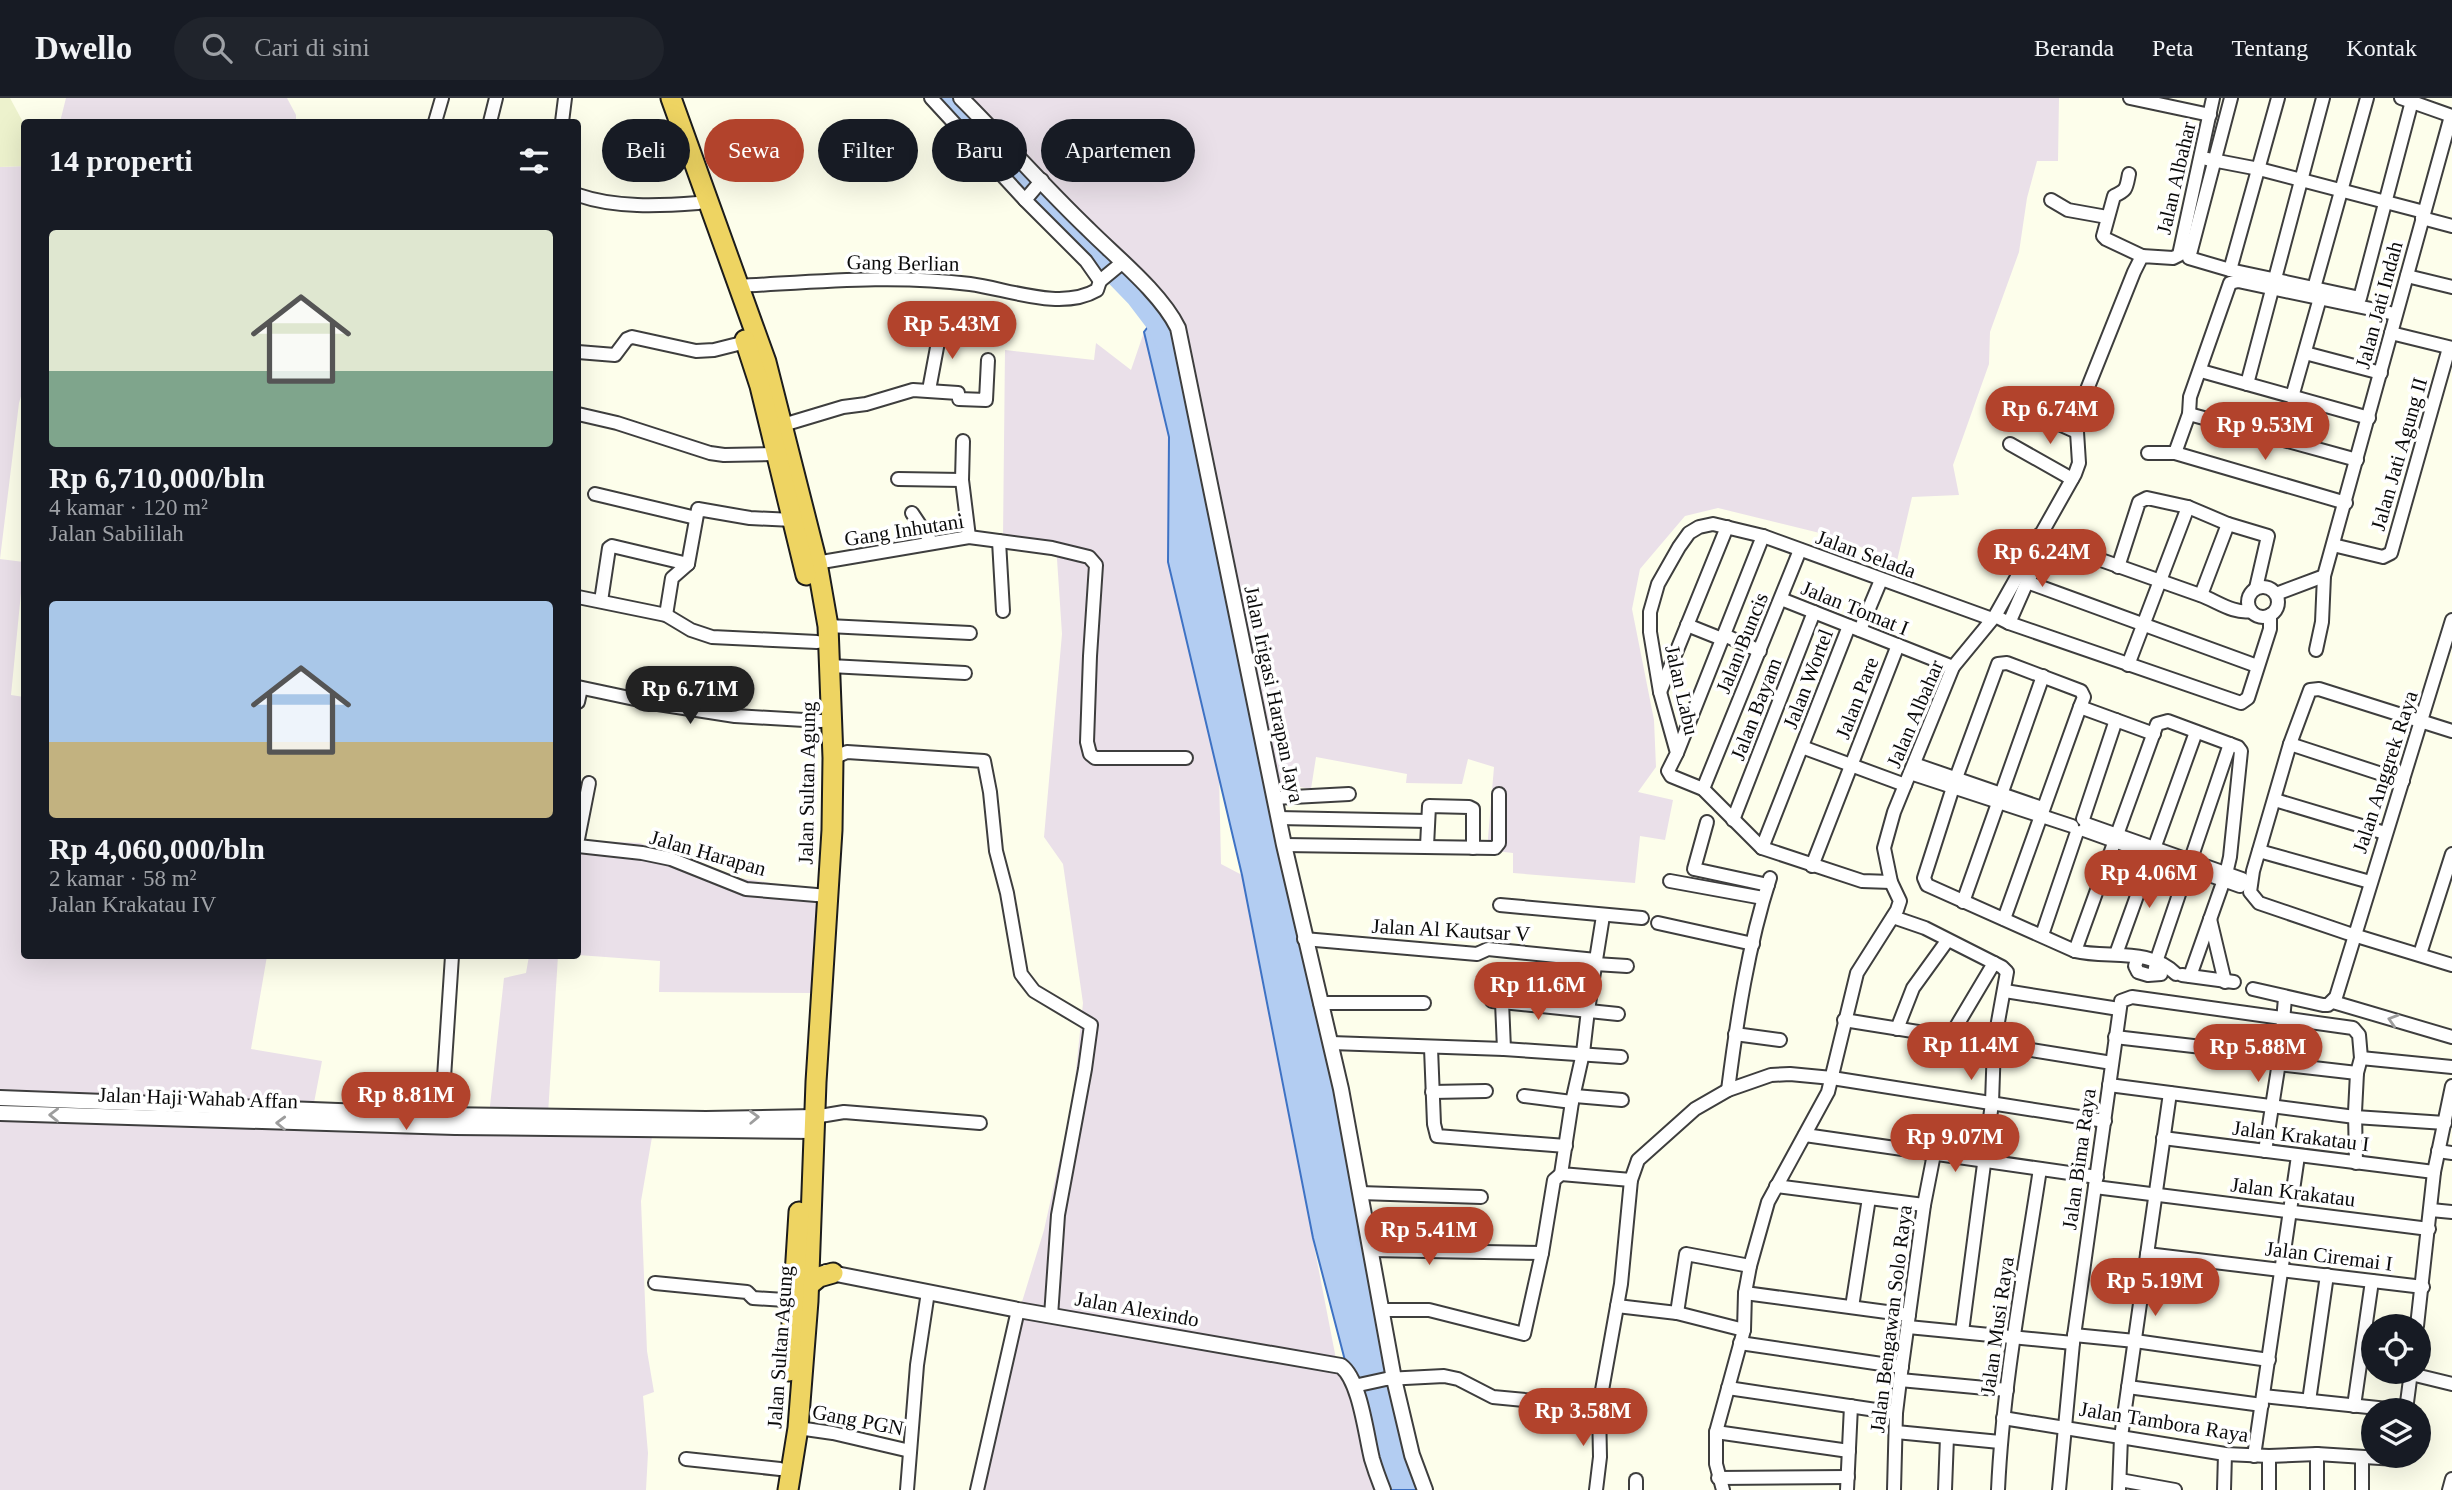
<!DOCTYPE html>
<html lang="id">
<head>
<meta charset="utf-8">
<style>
	:root { --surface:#171b24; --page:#20242c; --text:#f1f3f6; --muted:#9ea1a6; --line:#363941; --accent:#b2432c }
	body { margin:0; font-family:Georgia,serif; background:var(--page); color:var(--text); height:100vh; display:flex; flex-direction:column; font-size:26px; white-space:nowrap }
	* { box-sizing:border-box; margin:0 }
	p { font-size:23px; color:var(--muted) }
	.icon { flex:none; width:38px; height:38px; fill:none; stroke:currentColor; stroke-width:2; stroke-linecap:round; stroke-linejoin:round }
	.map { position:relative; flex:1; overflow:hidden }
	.drawer { position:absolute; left:21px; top:21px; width:560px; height:840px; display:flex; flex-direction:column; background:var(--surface); border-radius:7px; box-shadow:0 7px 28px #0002 }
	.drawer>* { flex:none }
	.banner { position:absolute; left:602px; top:21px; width:665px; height:63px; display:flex; gap:14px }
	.controls { position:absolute; left:2361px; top:1216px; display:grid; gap:14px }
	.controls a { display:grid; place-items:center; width:70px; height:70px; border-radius:50%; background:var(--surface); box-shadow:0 7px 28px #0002; font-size:35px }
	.price { position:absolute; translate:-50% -60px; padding:0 16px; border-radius:24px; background:var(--accent); color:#fff; font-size:23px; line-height:46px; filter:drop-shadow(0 2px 4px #0008) }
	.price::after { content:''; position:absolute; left:50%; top:42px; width:21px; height:16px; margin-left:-10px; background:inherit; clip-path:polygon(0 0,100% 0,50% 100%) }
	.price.active { background:#222; color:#fff }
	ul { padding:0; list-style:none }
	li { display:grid; align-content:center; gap:14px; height:371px; padding:0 28px }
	li span { display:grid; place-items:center; height:217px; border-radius:7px; color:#555 }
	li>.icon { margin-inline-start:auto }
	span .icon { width:126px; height:126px; fill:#fffc; stroke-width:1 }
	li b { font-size:30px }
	h2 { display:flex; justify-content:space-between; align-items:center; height:84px; padding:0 28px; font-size:30px }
	.chip { padding:0 24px; border-radius:32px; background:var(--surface); box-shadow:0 7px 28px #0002; font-size:24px; line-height:63px }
	.chip.active { background:var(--accent); color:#fff }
	header { display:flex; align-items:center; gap:42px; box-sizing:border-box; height:98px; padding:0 35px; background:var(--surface); border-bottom:2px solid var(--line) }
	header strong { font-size:33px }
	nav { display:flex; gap:38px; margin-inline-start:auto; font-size:24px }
	.search { width:490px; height:63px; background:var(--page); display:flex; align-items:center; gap:18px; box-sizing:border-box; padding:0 24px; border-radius:38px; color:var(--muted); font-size:26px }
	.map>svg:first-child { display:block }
	.industrial { fill:#eae0e9 }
	.farmland { fill:#edf2cd }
	.water { fill:#b3cdf2; stroke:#3e72c4; stroke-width:2 }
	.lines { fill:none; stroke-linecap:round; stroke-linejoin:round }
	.river { stroke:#b3cdf2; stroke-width:19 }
	.minor-casing { stroke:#3e3e3e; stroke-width:16 }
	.tertiary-casing { stroke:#3e3e3e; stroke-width:18 }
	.trunk-casing { stroke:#1c1c1c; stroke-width:23 }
	.minor { stroke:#fff; stroke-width:12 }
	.tertiary { stroke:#fff; stroke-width:14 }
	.trunk { stroke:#eed462; stroke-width:19 }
	.oneway { stroke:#9d9d9d }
	.labels { text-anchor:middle; stroke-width:7; stroke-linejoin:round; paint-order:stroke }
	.street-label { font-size:21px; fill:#0b0b0b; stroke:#fff }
</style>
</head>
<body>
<header>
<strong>Dwello</strong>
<div class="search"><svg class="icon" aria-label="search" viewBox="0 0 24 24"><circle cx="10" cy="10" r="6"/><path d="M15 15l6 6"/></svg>Cari di sini</div>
<nav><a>Beranda</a><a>Peta</a><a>Tentang</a><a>Kontak</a></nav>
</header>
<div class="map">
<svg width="2452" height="1392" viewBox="0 0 2452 1392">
	<rect width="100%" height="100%" fill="#fdfeeb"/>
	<g class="industrial">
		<polygon points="66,0 287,0 296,17 296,24 60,24"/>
		<polygon points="961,0 2059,0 2058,63 2037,63 2027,100 2019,154 1990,234 1989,266 1953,367 1959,397 1912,399 1897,463 1832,438 1718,410 1685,418 1640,471 1632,511 1654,622 1656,669 1638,694 1673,702 1665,742 1640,738 1635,785 1513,775 1513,755 1487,752 1494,669 1468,661 1462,686 1406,685 1407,676 1316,659 1311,691 1219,675 1221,766 1242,777 1337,1266 1343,1269 1383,1392 976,1392 988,1315 1044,1132 1073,1001 1083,905 1063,766 1044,739 1062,536 1056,446 1003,439 1005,252 1094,262 1096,245 1131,272 1144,234 1164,208"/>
		<polygon points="24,68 24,288 19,305 0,461 24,464 11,597 24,599 24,858 267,858 251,951 322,963 313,1010 489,1017 504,880 526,875 529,858 558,858 548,1016 656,1016 641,1103 647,1253 654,1294 643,1298 648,1355 646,1392 0,1392 0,69"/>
		<polygon points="578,742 640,745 734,779 817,792 816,895 659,894 660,863 578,857"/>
	</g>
	<polygon class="farmland" points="0,0 10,0 24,26 24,68 0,69"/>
	<polygon class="water" points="1164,208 1175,225 1360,1095 1425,1392 1383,1392 1348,1274 1313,1140 1242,777 1168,464 1169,339 1144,234"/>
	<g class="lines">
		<polyline class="river" points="943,0 1136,200 1155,225 1165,244"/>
		<g class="minor-casing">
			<g id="minor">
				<polyline points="931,0 1025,102 1086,163 1100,183"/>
				<polyline points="2130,0 2210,17"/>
				<polyline points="2231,0 2189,160 2230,172 2360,200 2412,3"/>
				<polyline points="2401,0 2452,18"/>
				<polyline points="435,24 442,0"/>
				<polyline points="490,24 496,0"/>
				<polyline points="562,24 565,0"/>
				<polyline points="2207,61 2259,71 2424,114"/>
				<path d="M2129,76C2126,91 2127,92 2114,98L2103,138L2106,141L2142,158"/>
				<path d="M578,97C615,110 659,108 698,105"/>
				<polyline points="1025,102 1042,82"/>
				<polyline points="2051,102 2068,112 2107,119"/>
				<polyline points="2422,120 2452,128"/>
				<polyline points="2230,172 2278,0"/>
				<polyline points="2407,178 2452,189"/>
				<polyline points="1100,183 1123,164"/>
				<path d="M738,188C815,184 893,176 970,186C1008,191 1061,213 1097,192L1100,183"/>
				<polyline points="2314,190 2367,0"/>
				<polyline points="2391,235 2452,250"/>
				<polyline points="578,254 615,257 627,241 632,239 696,253 714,252 746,244"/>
				<polyline points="2305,255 2381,275"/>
				<polyline points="2201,273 2369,320"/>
				<polyline points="2247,286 2323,0"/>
				<polyline points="929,292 941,228"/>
				<polyline points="2292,299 2320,200"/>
				<polyline points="2001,300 2077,334"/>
				<polyline points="578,316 617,325 710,355 724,357 775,356"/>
				<polyline points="2189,316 2357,362"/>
				<polyline points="783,327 843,309 866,306 913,292 958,295 959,301 986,302 988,262"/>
				<polyline points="963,343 962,382 969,439"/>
				<polyline points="2010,346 2072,381"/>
				<polyline points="2148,355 2175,355 2346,405"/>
				<polyline points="2175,355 2189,316 2190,299 2230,185 2238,183 2395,216"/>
				<polyline points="898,381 962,382"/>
				<polyline points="595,396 696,420"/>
				<polyline points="912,415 932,445"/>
				<path d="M2039,437L2050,444C2100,462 2150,479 2200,497C2217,503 2233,516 2251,513"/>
				<polyline points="999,443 1003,513"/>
				<polyline points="2333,447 2383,459 2391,455 2449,250"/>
				<polyline points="810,466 969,439 1052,450 1089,459 1096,467 1090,558 1087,644 1090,656 1095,660 1186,660"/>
				<polyline points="2118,469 2139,404 2147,400 2188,409 2228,426 2268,438 2256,490"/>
				<polyline points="2027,484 2257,568"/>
				<circle cx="2263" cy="504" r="15"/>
				<polyline points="2276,496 2324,478 2451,18"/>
				<polyline points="2201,497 2228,426"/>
				<polyline points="578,499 666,517 691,532 712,539 817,544"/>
				<polyline points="1781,501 1953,569"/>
				<polyline points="601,503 609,450 612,448 688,466"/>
				<polyline points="666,517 672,480 688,466 698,411 750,420 793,422"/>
				<polyline points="1995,518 2009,525 2241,605 2248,600 2270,531 2270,517"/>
				<polyline points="2009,525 2027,484 2050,444"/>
				<polyline points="1687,527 1722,541"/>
				<polyline points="828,528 970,535"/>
				<polyline points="1860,532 1881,482"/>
				<polyline points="1724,537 1760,553"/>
				<polyline points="2316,552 2322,524 2324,478"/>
				<polyline points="2128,567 2188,409"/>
				<polyline points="830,568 965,575"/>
				<polyline points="578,589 658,606 735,618 821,623"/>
				<polyline points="1660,594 1727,429"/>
				<polyline points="578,604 581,590"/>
				<polyline points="2452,633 2319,591 2310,592 2290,646 2253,773 2250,794 2259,805 2347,835 2452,867"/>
				<path d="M2154,636L2080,609L2084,599L2081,593L2007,565L1998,566L1956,680L1924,780L1927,787L2075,853C2107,861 2149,849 2176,876"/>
				<polyline points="2290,646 2403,683"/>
				<polyline points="1802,649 1905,687"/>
				<polyline points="1677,655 1763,438"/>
				<polyline points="833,660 847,654 984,663 990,694 996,753 1007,795 1021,876 1034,893 1091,927 1085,971 1058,1117 1051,1218"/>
				<polyline points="1914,666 2039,709"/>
				<polyline points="1910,675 2072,728"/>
				<polyline points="1703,691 1800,452"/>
				<polyline points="1274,700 1349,696"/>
				<polyline points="2275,702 2385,735"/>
				<polyline points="1278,720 1428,723"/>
				<polyline points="2083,721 2116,622"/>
				<polyline points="1733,722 1814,514"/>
				<polyline points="1707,724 1694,771 1768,787"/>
				<polyline points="2084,732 2240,788 2242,781 2086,726"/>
				<polyline points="578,741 589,685"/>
				<polyline points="1284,747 1495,750 1499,745 1499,696"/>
				<polyline points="578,748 642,755 671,761 746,791 828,798"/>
				<polyline points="1427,748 1429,708 1469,709 1473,711 1473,750"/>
				<polyline points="1762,750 1849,528"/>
				<polyline points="2259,753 2370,784"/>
				<polyline points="1812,768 1898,547"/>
				<polyline points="1670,783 1763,800"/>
				<polyline points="1891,784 1862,783 1762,750 1703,691 1671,678 1668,673 1677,655 1660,594 1650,534 1650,514 1658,486 1679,449 1689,435 1699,429 1713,426 1763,438 1992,521"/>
				<polyline points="1963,804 2043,578"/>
				<polyline points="1500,807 1642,820"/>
				<polyline points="1603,818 1588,912 1583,955 1572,1004 1561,1076 1631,1082"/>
				<polyline points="1893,819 1925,830 2002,869 2007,874 1994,946 1992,1005 1962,1234"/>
				<polyline points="2004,821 2080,609"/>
				<polyline points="2210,821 2225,884"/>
				<polyline points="1658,825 1753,846"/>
				<polyline points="2042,837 2077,734"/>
				<polyline points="1304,841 1477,856 1488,851 1596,862"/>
				<polyline points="2075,853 2157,626 2168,623 2238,649 2241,653 2230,759 2226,776 2190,878"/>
				<polyline points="2116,856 2196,634"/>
				<polyline points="2420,856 2452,756"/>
				<polyline points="2138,859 2135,868 2138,874 2148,877 2161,876"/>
				<polyline points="1595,866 1627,868"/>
				<polyline points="2154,876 2156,864 2230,646"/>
				<polyline points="2182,877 2234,884"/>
				<polyline points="2253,891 2323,907 2328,907 2336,899 2452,522"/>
				<polyline points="2005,893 2119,911"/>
				<polyline points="1492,903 1618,916"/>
				<polyline points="1502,904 1504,951"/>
				<polyline points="2333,904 2452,939"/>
				<polyline points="1320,905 1424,905"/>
				<polyline points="1844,922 2112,965"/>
				<polyline points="1897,931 1913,890 1947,843"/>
				<polyline points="1735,936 1780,942"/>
				<polyline points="1950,939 1994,865"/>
				<polyline points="2115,939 2280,958"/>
				<polyline points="1331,945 1504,951 1621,959"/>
				<polyline points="1431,950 1434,1026 1437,1038 1566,1048"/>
				<polyline points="2361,960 2452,969"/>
				<polyline points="2278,966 2357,975"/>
				<polyline points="2109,987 2355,1019 2445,1025"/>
				<path d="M1728,992C1737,921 1748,848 1770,780"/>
				<polyline points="1432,994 1486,993"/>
				<polyline points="1524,998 1572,1004"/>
				<polyline points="1575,998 1622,1002"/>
				<polyline points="814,1019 844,1014 980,1025"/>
				<polyline points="441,1025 452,858"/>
				<polyline points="1805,1037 2097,1079"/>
				<polyline points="2163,1040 2434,1074"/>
				<polyline points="2265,1053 2280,958 2285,900"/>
				<polyline points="2438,1053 2452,1055"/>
				<polyline points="1776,1088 1924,1107"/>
				<polyline points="2095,1089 2429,1131"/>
				<polyline points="1360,1095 1481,1099"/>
				<polyline points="2431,1112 2452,1114"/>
				<polyline points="1371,1152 1542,1155 1554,1082 1561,1076"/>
				<polyline points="2147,1156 2423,1189"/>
				<polyline points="655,1185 747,1194 753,1200 800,1203"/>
				<polyline points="1745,1195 1909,1217"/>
				<polyline points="1617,1208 1677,1215 1744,1232"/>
				<polyline points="1852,1209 1869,1100"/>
				<polyline points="1382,1212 1429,1212 1524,1236 1542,1155"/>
				<polyline points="1677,1215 1686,1156 1750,1168"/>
				<polyline points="2417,1228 2434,1074 2452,988"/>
				<polyline points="1908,1229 2073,1245"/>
				<polyline points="2074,1237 2135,1243 2269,1262"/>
				<polyline points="1740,1245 1902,1269"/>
				<polyline points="2411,1276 2452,1286"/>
				<polyline points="1900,1282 2007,1292"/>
				<polyline points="1354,1288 1386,1281 1444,1278 1458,1281 1493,1299 1599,1309 1621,1186 1631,1082 1638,1062 1695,1011 1728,992 1771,977 1790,976 1832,980 2105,1023"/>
				<polyline points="2128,1289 2262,1307"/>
				<polyline points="1728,1290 1896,1315"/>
				<polyline points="2263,1298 2397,1312"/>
				<polyline points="2309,1303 2327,1177"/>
				<polyline points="2354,1308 2372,1183"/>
				<polyline points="2406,1312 2411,1274"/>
				<polyline points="2003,1320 2225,1356 2269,1358 2317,1356 2396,1361 2399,1358"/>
				<polyline points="798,1330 833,1335 910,1353"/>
				<polyline points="1716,1334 1849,1353"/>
				<polyline points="1896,1334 2000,1344"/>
				<polyline points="2254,1358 2298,1058"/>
				<polyline points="2269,1358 2269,1392"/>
				<polyline points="2362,1360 2362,1392"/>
				<polyline points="686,1361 780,1371"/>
				<polyline points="1718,1380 1848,1379"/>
				<polyline points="2120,1382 2175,1392"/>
				<polyline points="907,1392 917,1267 928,1194"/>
				<polyline points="977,1392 1018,1212"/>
				<polyline points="1596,1392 1600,1359 1599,1309"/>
				<polyline points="1636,1392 1636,1382"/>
				<polyline points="1723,1392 1716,1366 1716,1334 1744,1232 1745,1195 1750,1168 1768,1104 1828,994 1857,875 1897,812 1900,803 1891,784 1884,750 1894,714 1953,569 1995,518 2075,376 2079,365 2077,334 2082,304 2134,174 2142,158 2173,160 2179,157 2213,0"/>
				<polyline points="1847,1392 1851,1308"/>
				<polyline points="1894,1392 1896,1315 1900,1282 1924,1107 1934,1056"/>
				<polyline points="1945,1392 1947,1339"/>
				<path d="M1998,1392C2003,1284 2024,1177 2040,1071"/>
				<polyline points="2059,1392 2073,1245 2121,903 2132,899 2353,930 2359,937 2361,960 2357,975 2355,1014 2356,1065"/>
				<polyline points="2119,1392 2121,1339 2170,995"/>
				<polyline points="2224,1392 2225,1356"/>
				<polyline points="2317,1392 2317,1356"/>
				<polyline points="2449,1392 2452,1381"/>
			</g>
		</g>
		<g class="tertiary-casing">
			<g id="tertiary">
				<path d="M961,0C1004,43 1044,89 1088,131C1116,159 1161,195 1178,230L1284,747L1341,991L1394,1281L1412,1357L1425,1392"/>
				<polyline points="0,1000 442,1017 706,1021 814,1019"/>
				<polyline points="0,1015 455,1029 815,1033"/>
				<path d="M826,1174L1018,1212L1341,1268C1360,1282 1366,1337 1372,1361C1375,1371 1379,1382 1383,1392"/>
			</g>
		</g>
		<g class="trunk-casing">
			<g id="trunk">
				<polyline points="671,0 766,264 817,465 828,528 833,660 832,732 816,984 808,1203 798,1330 788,1392"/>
				<polyline points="745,242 760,288 806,477"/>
				<polyline points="808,1188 819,1179 833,1175"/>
				<polyline points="789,1273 799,1114"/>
			</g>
		</g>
		<use href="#minor" class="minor"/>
		<use href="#tertiary" class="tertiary"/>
		<use href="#trunk" class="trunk"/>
	</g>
	<defs><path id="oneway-chevron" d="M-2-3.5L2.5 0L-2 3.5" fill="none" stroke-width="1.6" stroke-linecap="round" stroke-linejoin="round" transform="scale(1.75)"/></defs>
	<g class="oneway">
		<use href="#oneway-chevron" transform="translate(2393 922) rotate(-163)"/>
		<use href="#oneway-chevron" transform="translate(54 1017) rotate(-179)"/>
		<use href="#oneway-chevron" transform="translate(754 1019) rotate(-2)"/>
		<use href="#oneway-chevron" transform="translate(281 1025) rotate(-178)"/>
	</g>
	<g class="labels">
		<g class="street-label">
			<text transform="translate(2176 80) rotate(-77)" y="7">Jalan Albahar</text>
			<text transform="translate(903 165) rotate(1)" y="7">Gang Berlian</text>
			<text transform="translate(2379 207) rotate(-75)" y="7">Jalan Jati Indah</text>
			<text transform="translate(2399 356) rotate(-74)" y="7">Jalan Jati Agung II</text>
			<text transform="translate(904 432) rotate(-9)" y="7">Gang Inhutani</text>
			<text transform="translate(1866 456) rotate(20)" y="7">Jalan Selada</text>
			<text transform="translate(1855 510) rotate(22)" y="7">Jalan Tomat I</text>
			<text transform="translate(1742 545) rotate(-68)" y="7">Jalan Buncis</text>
			<text transform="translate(1808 581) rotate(-69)" y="7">Jalan Wortel</text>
			<text transform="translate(1682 592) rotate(77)" y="7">Jalan Labu</text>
			<text transform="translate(1274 596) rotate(78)" y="7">Jalan Irigasi Harapan Jaya</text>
			<text transform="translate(1857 600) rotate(-69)" y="7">Jalan Pare</text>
			<text transform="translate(1756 611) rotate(-69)" y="7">Jalan Bayam</text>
			<text transform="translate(1915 616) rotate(-67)" y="7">Jalan Albahar</text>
			<text transform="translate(2385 674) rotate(-72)" y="7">Jalan Anggrek Raya</text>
			<text transform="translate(807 685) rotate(-89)" y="7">Jalan Sultan Agung</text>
			<text transform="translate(708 755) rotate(16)" y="7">Jalan Harapan</text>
			<text transform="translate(1451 832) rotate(3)" y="7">Jalan Al Kautsar V</text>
			<text transform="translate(198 1000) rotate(2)" y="7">Jalan Haji Wahab Affan</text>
			<text transform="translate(2301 1038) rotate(7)" y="7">Jalan Krakatau I</text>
			<text transform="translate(2079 1061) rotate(-82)" y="7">Jalan Bima Raya</text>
			<text transform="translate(2293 1094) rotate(7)" y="7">Jalan Krakatau</text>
			<text transform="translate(2329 1158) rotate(7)" y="7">Jalan Ciremai I</text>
			<text transform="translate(1137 1211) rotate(10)" y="7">Jalan Alexindo</text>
			<text transform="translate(1891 1221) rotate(-83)" y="7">Jalan Bengawan Solo Raya</text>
			<text transform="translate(1997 1228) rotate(-82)" y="7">Jalan Musi Raya</text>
			<text transform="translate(780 1249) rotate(-86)" y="7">Jalan Sultan Agung</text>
			<text transform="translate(858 1322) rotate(11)" y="7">Gang PGN</text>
			<text transform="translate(2164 1324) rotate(9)" y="7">Jalan Tambora Raya</text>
		</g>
	</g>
</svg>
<div class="controls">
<a><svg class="icon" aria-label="locate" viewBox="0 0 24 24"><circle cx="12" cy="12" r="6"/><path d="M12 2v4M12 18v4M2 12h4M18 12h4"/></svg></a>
<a><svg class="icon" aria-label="layers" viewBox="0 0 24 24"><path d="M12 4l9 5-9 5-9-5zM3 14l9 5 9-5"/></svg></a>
</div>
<b class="price" style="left:952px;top:263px">Rp 5.43M</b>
<b class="price" style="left:2050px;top:348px">Rp 6.74M</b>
<b class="price" style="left:2265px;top:364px">Rp 9.53M</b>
<b class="price" style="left:2042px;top:491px">Rp 6.24M</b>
<b class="price active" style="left:690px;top:628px">Rp 6.71M</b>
<b class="price" style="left:2149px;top:812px">Rp 4.06M</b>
<b class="price" style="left:1538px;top:924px">Rp 11.6M</b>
<b class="price" style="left:1971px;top:984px">Rp 11.4M</b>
<b class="price" style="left:2258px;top:986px">Rp 5.88M</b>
<b class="price" style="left:406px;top:1034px">Rp 8.81M</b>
<b class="price" style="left:1955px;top:1076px">Rp 9.07M</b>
<b class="price" style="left:1429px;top:1169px">Rp 5.41M</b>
<b class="price" style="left:2155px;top:1220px">Rp 5.19M</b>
<b class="price" style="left:1583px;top:1350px">Rp 3.58M</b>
<div class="banner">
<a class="chip">Beli</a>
<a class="chip active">Sewa</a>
<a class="chip">Filter</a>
<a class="chip">Baru</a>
<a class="chip">Apartemen</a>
</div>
<section class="drawer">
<h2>14 properti<svg class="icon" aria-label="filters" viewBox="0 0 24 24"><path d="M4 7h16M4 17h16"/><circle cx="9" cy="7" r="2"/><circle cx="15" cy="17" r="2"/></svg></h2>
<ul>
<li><span style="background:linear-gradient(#dfe7d0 65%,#7fa58c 0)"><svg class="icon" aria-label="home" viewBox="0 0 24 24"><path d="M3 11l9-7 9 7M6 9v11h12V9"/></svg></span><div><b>Rp 6,710,000/bln</b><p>4 kamar · 120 m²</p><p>Jalan Sabililah</p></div></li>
<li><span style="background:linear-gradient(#a9c7e8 65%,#c2b280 0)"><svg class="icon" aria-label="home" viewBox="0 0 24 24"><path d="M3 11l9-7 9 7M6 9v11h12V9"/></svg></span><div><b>Rp 4,060,000/bln</b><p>2 kamar · 58 m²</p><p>Jalan Krakatau IV</p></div></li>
</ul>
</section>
</div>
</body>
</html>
